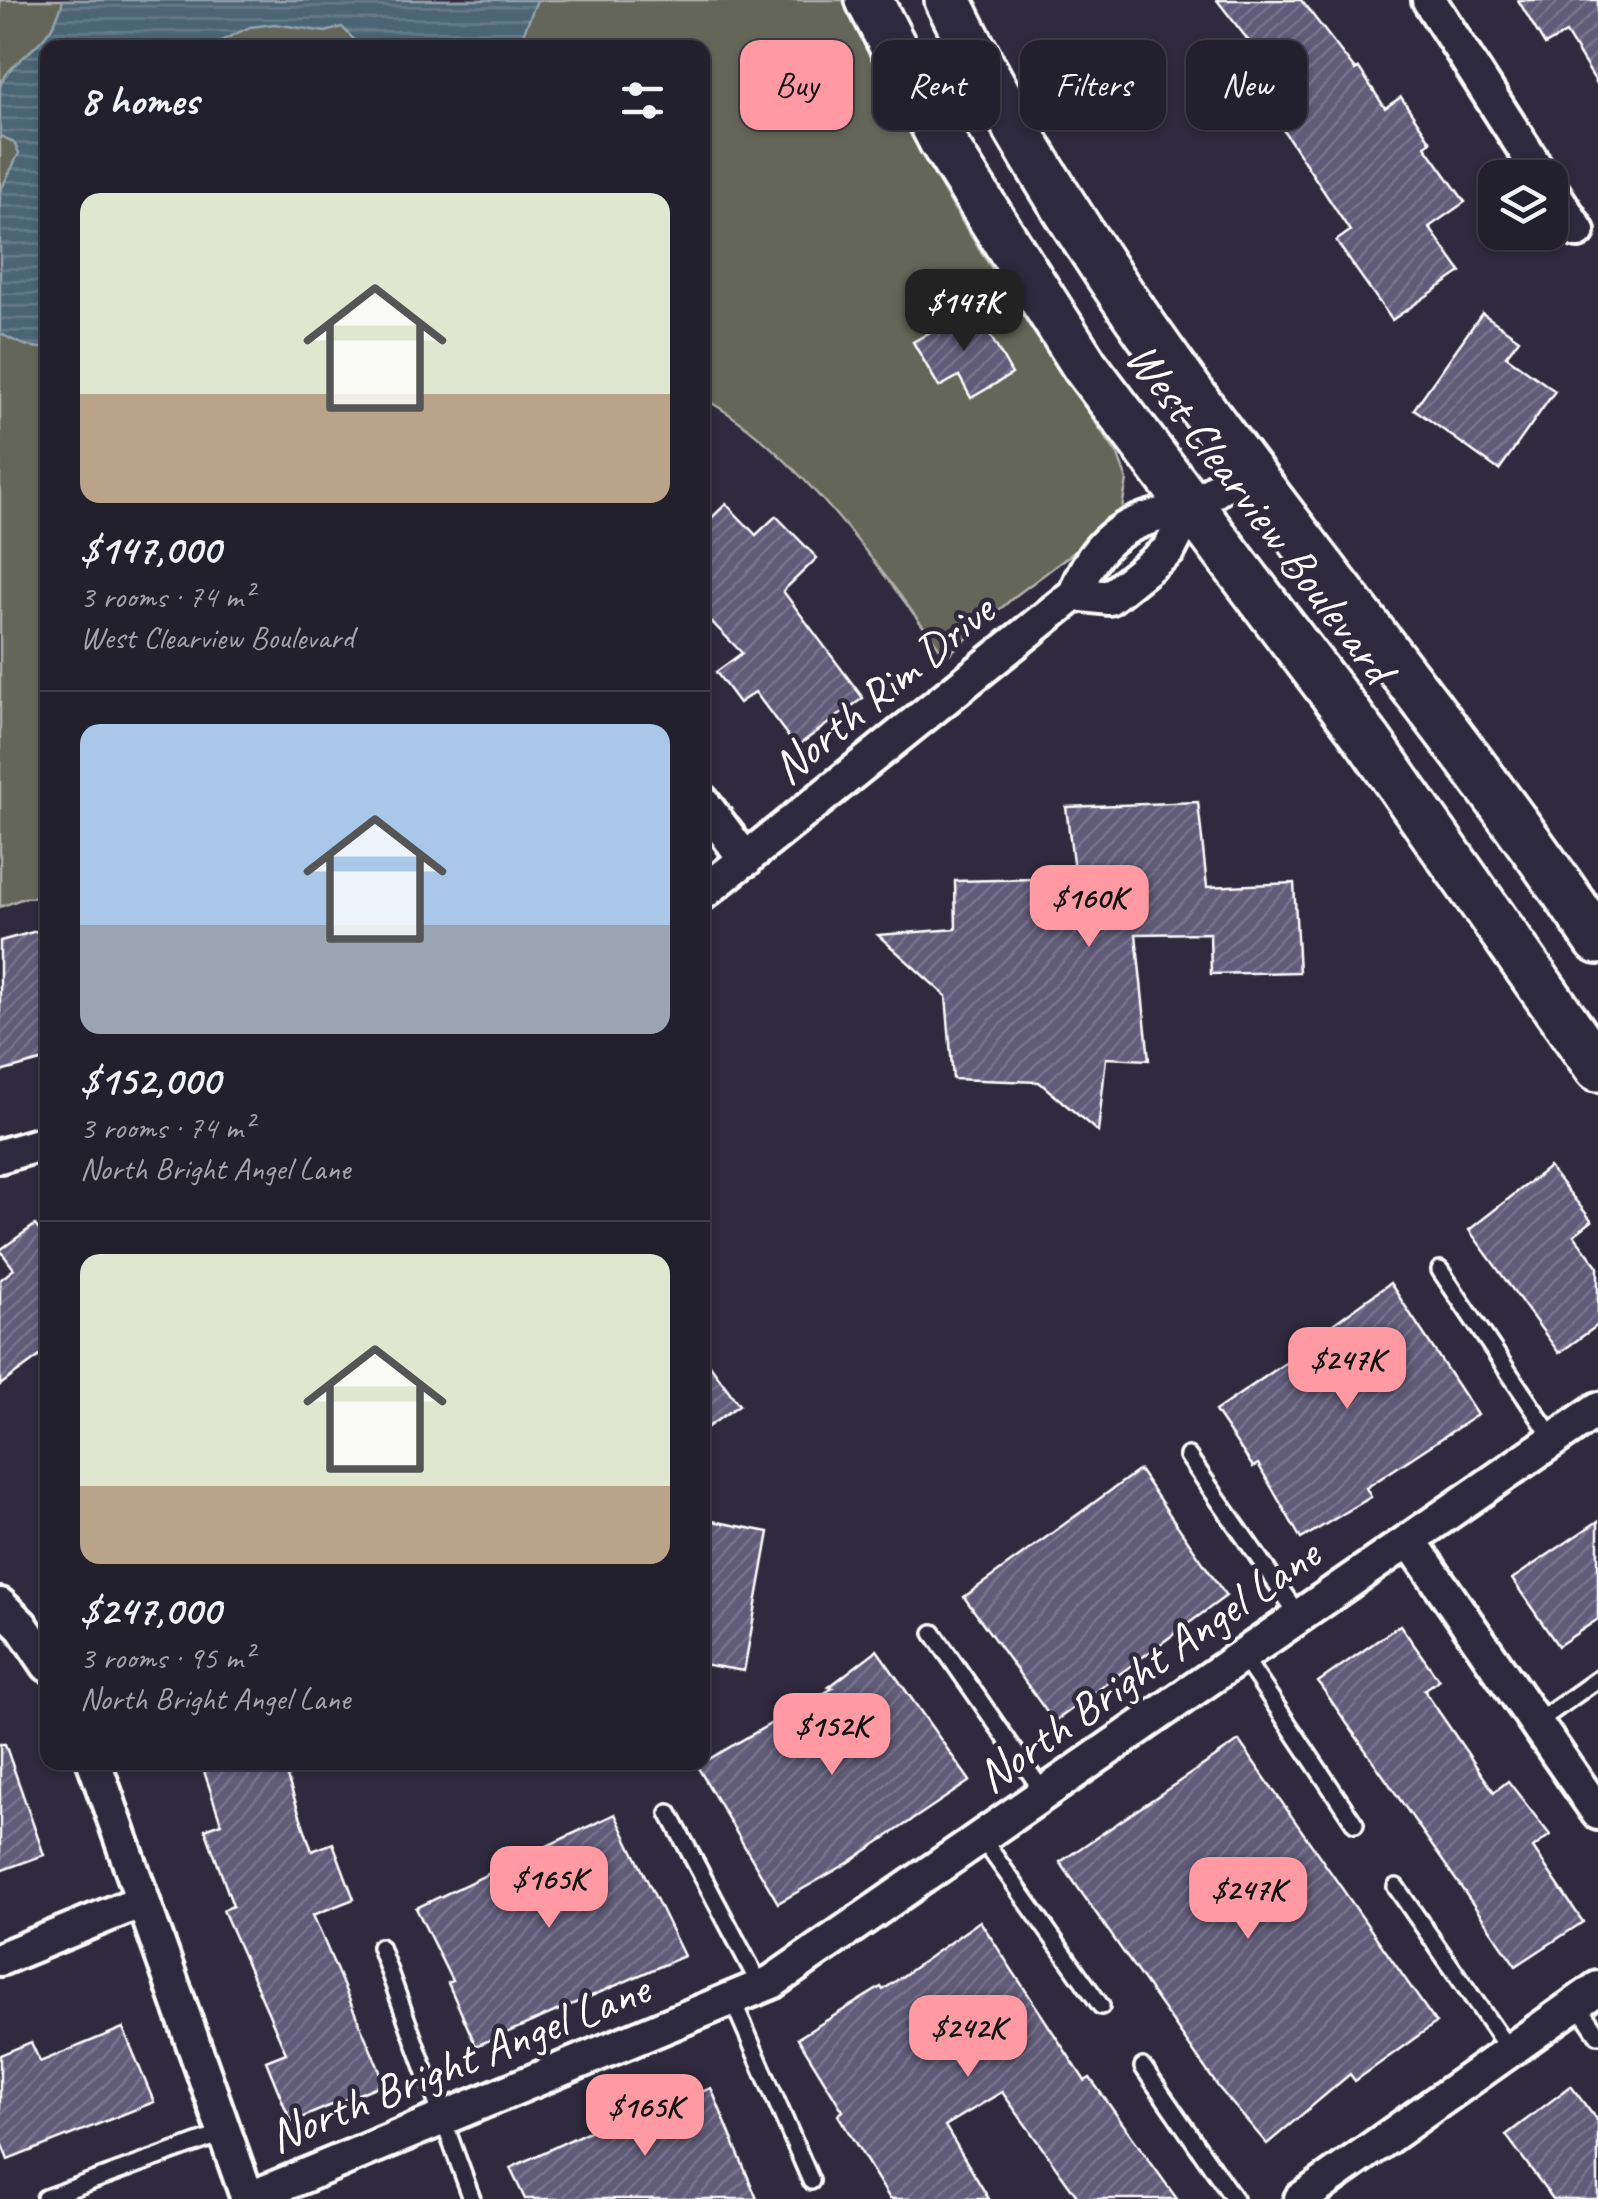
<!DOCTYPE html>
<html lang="en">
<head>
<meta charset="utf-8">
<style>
	:root { --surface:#23202e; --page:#2b2836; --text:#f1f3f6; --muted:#a3a3aa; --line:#403e4a; --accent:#ff9aa2 }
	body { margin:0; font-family:Caveat,sans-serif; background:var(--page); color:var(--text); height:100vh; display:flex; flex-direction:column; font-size:38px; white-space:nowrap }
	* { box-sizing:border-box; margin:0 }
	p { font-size:32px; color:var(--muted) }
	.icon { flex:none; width:55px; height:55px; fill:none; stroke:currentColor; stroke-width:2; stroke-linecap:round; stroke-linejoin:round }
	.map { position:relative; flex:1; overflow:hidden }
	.side { position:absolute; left:40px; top:40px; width:670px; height:1730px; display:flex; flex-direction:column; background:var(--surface); border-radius:20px; box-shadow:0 2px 8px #0004,0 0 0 2px var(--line) }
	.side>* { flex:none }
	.banner { position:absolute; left:740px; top:40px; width:708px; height:90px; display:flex; gap:20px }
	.tools { position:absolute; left:1478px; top:160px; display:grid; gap:20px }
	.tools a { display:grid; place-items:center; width:90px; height:90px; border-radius:20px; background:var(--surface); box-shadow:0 2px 8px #0004,0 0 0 2px var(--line); font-size:50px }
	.price { position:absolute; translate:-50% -85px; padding:0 22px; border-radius:20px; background:var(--accent); color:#111; font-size:32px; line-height:65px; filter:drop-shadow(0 2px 5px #0008) }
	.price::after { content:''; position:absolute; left:50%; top:60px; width:30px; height:22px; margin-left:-15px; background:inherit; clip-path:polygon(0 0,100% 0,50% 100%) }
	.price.current { background:#222; color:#fff }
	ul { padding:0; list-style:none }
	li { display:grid; align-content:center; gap:20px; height:530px; padding:0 40px }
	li+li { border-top:2px solid var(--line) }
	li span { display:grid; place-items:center; height:310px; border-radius:20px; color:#555 }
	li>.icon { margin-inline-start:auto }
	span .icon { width:180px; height:180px; fill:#fffc; stroke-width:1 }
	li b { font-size:42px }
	h2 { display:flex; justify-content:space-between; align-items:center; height:120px; padding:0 40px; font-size:42px }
	.tag { padding:0 35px; border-radius:20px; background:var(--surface); box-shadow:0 2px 8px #0004,0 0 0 2px var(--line); font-size:35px; line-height:90px }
	.tag.current { background:var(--accent); color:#111 }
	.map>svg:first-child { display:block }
	.green { fill:#636658; stroke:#b1b2ac; stroke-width:2.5 }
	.water { fill:url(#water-rules); stroke:#94a3ac; stroke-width:2.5 }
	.building { fill:url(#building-hatch); stroke:#fff; stroke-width:2.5 }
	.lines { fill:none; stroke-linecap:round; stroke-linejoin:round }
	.lane-casing { stroke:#fff; stroke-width:22 }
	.street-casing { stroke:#fff; stroke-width:40 }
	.secondary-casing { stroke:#fff; stroke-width:52 }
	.lane { stroke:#2f2a3d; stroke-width:15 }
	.street { stroke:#2f2a3d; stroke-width:32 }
	.secondary { stroke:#2f2a3d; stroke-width:45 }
	.labels { text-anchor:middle; stroke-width:9; stroke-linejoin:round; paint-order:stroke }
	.street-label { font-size:48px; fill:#fff; stroke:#2f2a3d }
</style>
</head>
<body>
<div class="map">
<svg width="1598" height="2199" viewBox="0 0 1598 2199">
	<defs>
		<pattern id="water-rules" width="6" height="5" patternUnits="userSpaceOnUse" patternTransform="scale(2.5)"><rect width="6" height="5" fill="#4c6574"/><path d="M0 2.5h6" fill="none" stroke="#677c89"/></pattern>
		<pattern id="building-hatch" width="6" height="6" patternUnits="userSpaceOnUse" patternTransform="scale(2.5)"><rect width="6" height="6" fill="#605b79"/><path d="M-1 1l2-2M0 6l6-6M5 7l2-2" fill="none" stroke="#78748d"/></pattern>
	</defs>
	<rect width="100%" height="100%" fill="#2f2a3d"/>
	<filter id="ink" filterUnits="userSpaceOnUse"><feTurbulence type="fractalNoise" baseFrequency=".01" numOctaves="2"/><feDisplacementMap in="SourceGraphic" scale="20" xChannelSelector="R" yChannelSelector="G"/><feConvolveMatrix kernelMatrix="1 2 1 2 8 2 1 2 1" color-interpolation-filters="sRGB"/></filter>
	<g filter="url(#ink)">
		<path class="green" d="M0,0H843C916,163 1016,309 1118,455L1127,480L1122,508L1109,526L1014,597L946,657C882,572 797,449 703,398L702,48H48L47,897L24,898L0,907Z"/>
		<path class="water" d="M63,0H537L518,47H361L342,27L326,32L275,24L250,27L209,47L48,48V348C30,349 15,342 0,333V192L19,153L14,143L0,135C0,121 0,101 0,87C9,57 51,50 63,0Z"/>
		<g class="building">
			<polygon points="1217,0 1301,0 1355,70 1359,68 1385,108 1401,97 1431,142 1425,146 1465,202 1429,227 1461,272 1392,320 1336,241 1350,231 1278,122 1283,118 1249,75 1265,62"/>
			<polygon points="1518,0 1598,0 1598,85 1566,33 1545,45"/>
			<polygon points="974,307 1012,374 971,398 959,376 939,387 913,342"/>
			<polygon points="1482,313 1519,339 1506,356 1555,391 1499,470 1414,409"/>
			<polygon points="726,504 756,535 776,516 817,558 783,591 863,698 796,747 755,692 739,703 716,672 742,653 702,612 702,527"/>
			<polygon points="1198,802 1207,887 1294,883 1299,972 1211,974 1210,933 1136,934 1149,1060 1106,1058 1098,1132 1039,1082 953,1079 946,996 878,935 956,929 955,881 1075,878 1066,807"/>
			<polygon points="48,928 48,1059 0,1072 0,941"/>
			<polygon points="1549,1167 1592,1221 1574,1235 1598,1267 1598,1325 1559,1353 1469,1230"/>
			<polygon points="35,1225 48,1242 48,1350 0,1385 0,1280 14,1269 0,1250"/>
			<polygon points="1390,1283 1477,1415 1366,1488 1371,1497 1301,1539 1258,1464 1253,1467 1215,1411 1325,1336 1322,1332"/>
			<polygon points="702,1354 739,1405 702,1431"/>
			<polygon points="1139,1470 1226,1596 1054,1722 964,1597"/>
			<polygon points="702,1519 769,1532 744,1671 702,1664"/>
			<polygon points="1598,1521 1598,1619 1558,1646 1512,1579"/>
			<polygon points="1400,1625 1439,1680 1424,1690 1494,1792 1508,1781 1550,1835 1533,1848 1583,1922 1516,1966 1318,1682"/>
			<polygon points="877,1650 970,1781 848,1863 778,1903 697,1766 833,1688 829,1687"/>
			<polygon points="1239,1741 1436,2023 1355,2081 1350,2074 1267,2144 1219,2088 1060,1862"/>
			<polygon points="0,1744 5,1744 44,1855 0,1871"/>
			<polygon points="201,1762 282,1762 312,1851 333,1843 354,1899 313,1915 385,2083 291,2122 266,2061 286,2053 223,1910 233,1906 205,1829 221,1823"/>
			<polygon points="615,1814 684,1956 476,2046 448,1983 452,1981 416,1908"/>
			<polygon points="980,1921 1085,2081 1090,2078 1177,2199 1079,2199 1002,2092 945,2126 989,2199 890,2199 838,2115 843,2111 798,2038 881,1987 883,1990"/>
			<polygon points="123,2028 154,2102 8,2160 0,2140 0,2055 31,2042 40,2062"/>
			<polygon points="1571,2086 1598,2122 1598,2199 1553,2199 1506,2135"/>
			<polygon points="711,2088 757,2199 525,2199 510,2168 602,2125 605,2131"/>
		</g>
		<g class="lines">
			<g class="lane-casing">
				<g id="lane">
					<polyline points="1440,1270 1554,1440"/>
					<polyline points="1188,1456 1299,1616"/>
					<polyline points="933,1633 1044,1793"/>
					<polyline points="1242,1655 1355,1824"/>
					<polyline points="1536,1723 1598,1679"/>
					<polyline points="669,1813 761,1987"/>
					<polyline points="981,1837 1101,2006"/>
					<polyline points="1396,1887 1511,2053"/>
					<polyline points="380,1947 472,2199"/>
					<polyline points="732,1999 811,2181"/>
					<polyline points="1577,2004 1598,2035"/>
					<polyline points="1143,2067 1234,2199"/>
					<polyline points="45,2198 225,2133"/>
				</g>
			</g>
			<g class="street-casing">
				<g id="street">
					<polyline points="1429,0 1543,178"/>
					<polyline points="1550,188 1578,231"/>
					<polyline points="1075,594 1109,598 1169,550 1190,509 1246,468"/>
					<polyline points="702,801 746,860"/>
					<path d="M702,894L1075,594C1095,537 1131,517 1190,509"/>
					<polyline points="0,1156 48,1142"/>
					<polyline points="1411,1542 1598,1813"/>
					<polyline points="0,1605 21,1625 48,1665"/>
					<polyline points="94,1762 248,2199"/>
					<polyline points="0,1959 142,1901"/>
					<polyline points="248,2199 772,1982 1598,1409"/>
					<polyline points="1301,2199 1598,1988"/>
				</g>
			</g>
			<g class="secondary-casing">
				<g id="secondary">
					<polyline points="869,0 942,141 1085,366 1368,740 1598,1068"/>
					<path d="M948,0C1116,345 1385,624 1598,941"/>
				</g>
			</g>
			<use href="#lane" class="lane"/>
			<use href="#street" class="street"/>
			<use href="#secondary" class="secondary"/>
		</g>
	</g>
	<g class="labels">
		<g class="street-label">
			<text transform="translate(1261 511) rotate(53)" y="17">West Clearview Boulevard</text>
			<text transform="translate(882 688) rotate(-39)" y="17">North Rim Drive</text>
			<text transform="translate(1147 1664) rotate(-35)" y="17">North Bright Angel Lane</text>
			<text transform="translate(458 2061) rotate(-22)" y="17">North Bright Angel Lane</text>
		</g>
	</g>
</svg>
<div class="tools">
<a><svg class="icon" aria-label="layers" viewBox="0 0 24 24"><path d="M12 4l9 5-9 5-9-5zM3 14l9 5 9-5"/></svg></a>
</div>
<b class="price current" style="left:964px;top:354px">$147K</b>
<b class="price" style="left:1089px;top:950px">$160K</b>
<b class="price" style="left:1347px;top:1412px">$247K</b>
<b class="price" style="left:832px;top:1778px">$152K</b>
<b class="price" style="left:549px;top:1931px">$165K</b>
<b class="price" style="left:1248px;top:1942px">$247K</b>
<b class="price" style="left:968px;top:2080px">$242K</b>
<b class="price" style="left:645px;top:2159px">$165K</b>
<div class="banner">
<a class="tag current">Buy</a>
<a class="tag">Rent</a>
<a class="tag">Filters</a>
<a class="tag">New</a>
</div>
<section class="side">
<h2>8 homes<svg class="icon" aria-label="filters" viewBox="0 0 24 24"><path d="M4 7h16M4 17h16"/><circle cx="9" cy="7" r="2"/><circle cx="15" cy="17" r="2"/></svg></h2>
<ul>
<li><span style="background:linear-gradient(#dfe7d0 65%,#b9a48a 0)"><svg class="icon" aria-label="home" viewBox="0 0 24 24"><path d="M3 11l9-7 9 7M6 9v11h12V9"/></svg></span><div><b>$147,000</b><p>3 rooms · 74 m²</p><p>West Clearview Boulevard</p></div></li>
<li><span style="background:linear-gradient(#a9c7e8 65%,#9aa5b1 0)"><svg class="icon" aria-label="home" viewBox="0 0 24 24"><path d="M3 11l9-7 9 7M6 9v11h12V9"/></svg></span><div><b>$152,000</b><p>3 rooms · 74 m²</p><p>North Bright Angel Lane</p></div></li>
<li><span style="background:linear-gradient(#dfe7d0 75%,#b9a48a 0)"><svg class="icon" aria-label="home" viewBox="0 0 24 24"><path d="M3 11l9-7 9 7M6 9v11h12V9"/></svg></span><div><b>$247,000</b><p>3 rooms · 95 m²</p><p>North Bright Angel Lane</p></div></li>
</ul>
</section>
</div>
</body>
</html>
